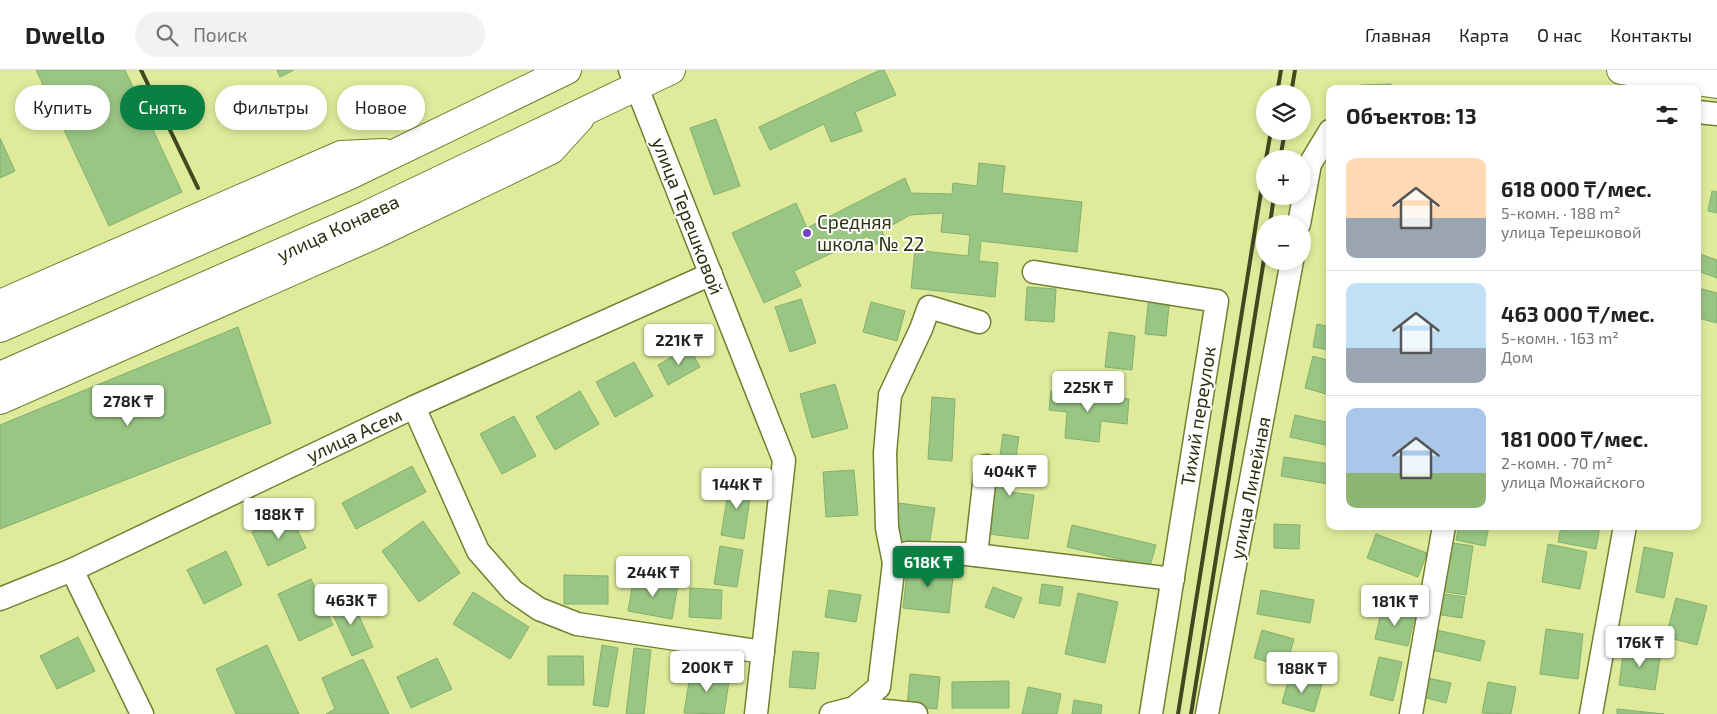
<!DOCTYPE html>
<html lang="ru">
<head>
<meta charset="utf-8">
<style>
	:root { --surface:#fff; --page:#f2f2f2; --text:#222; --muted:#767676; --line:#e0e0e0; --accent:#0b8043 }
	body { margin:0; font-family:"Exo 2",sans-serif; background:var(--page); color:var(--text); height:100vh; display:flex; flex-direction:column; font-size:19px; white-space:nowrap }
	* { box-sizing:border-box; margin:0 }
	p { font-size:16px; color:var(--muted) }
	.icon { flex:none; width:28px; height:28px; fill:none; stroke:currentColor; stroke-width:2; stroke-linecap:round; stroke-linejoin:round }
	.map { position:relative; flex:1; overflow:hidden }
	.panel { position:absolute; left:1326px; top:15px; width:375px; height:445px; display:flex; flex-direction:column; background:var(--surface); border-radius:10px; box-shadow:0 2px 8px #0003 }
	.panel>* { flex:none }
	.banner { position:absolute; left:15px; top:15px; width:475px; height:45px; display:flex; gap:10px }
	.controls { position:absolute; left:1256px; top:15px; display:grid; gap:10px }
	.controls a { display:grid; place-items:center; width:55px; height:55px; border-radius:50%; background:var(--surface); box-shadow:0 2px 8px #0003; font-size:25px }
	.price { position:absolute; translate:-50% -42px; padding:0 11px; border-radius:5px; background:#fff; color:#222; font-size:16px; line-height:32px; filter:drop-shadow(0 1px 2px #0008) }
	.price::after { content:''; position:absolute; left:50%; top:30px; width:15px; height:11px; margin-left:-8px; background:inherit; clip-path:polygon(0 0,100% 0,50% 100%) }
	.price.current { background:var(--accent); color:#fff }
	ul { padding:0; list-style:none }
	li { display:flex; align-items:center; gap:15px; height:125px; padding:0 20px }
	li+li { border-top:1px solid var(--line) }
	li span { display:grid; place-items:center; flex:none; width:140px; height:100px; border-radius:10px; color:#555 }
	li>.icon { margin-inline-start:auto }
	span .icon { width:60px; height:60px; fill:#fffc; stroke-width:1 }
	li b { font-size:21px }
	h2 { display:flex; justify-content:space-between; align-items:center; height:60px; padding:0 20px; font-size:21px }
	.tag { padding:0 18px; border-radius:22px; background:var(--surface); box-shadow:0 2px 8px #0003; font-size:18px; line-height:45px }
	.tag.current { background:var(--accent); color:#fff }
	header { display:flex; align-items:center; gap:30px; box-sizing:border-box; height:70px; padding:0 25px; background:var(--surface); border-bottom:1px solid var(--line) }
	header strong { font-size:24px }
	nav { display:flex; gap:28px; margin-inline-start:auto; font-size:18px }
	.search { width:350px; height:45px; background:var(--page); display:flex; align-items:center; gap:12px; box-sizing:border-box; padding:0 18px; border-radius:28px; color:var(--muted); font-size:19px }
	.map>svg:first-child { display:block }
	.building { fill:#9ac684; stroke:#84af6e }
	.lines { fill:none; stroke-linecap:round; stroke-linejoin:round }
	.minor-casing { stroke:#747e30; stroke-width:25 }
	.major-casing { stroke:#747e30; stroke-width:30 }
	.minor { stroke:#fff; stroke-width:22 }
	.major { stroke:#fff; stroke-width:28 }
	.rail { stroke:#424720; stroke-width:4 }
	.poi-dot { fill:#6f44bc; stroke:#fff; stroke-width:2 }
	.labels { text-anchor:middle; stroke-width:4; stroke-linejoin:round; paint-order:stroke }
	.street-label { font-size:19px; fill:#2c300f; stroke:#fff }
	.poi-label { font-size:19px; fill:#2c300f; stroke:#fff; text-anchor:start }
</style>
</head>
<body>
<header>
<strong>Dwello</strong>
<div class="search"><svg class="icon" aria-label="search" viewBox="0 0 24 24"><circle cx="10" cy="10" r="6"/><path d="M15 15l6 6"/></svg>Поиск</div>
<nav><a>Главная</a><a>Карта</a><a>О нас</a><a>Контакты</a></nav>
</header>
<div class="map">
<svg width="1717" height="644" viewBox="0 0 1717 644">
	<rect width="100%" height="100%" fill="#dfeb9b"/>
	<g class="building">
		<polygon points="36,0 125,0 182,122 109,156"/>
		<polygon points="277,0 294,0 280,7"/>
		<polygon points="880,0 884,0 896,25 855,42 862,61 831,72 824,54 770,80 759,57"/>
		<polygon points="1391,14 1392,19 1361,19 1361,15"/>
		<polygon points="716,49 740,116 714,125 690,58"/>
		<polygon points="0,68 15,101 0,108"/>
		<polygon points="979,93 1005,96 1002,123 1082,132 1077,182 981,171 979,191 998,193 995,227 911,218 915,180 968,186 970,165 941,162 943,143 910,145 882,161 886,170 872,176 868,166 794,201 801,216 764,233 732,163 796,133 807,158 905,108 911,123 952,124 953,113 977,116"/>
		<polygon points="1712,121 1717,122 1717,143 1708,141"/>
		<polygon points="1700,184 1717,190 1717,208 1698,201"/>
		<polygon points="1027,217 1056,219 1054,252 1025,250"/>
		<polygon points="1698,218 1717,223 1717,253 1698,248"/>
		<polygon points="1149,225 1170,227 1166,266 1145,264"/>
		<polygon points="801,229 816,273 790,282 775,237"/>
		<polygon points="871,232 905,241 897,271 863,262"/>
		<polygon points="1317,254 1330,257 1330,280 1313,277"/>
		<polygon points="238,257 271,353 0,459 0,355"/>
		<polygon points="1109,262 1135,266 1132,300 1105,297"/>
		<polygon points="689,277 700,297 668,315 658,295"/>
		<polygon points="1313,286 1330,291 1330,325 1305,318"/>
		<polygon points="634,292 653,326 615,347 596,312"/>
		<polygon points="835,314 848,358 812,368 800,324"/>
		<polygon points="580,321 599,354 555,380 536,347"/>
		<polygon points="1051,321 1129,329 1127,354 1101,351 1099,372 1065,368 1067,342 1049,340"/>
		<polygon points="932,327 955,329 952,391 928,389"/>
		<polygon points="1295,345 1330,353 1330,376 1290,367"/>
		<polygon points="514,346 536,386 502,404 480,364"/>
		<polygon points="1003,364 1019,367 1011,422 1034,425 1028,469 989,464"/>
		<polygon points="1284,387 1330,394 1328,414 1281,406"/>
		<polygon points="412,396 426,422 356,459 342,433"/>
		<polygon points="854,400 858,445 826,447 823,402"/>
		<polygon points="730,410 752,414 744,469 721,465"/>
		<polygon points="899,433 935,438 929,476 894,470"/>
		<polygon points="290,444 306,478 268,496 252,462"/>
		<polygon points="423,451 460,503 419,532 382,481"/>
		<polygon points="1274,454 1300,455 1299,479 1274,478"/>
		<polygon points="1072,455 1156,475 1150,496 1067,477"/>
		<polygon points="1459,456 1489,456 1485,476 1456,470"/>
		<polygon points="1561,456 1600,456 1596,479 1558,472"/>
		<polygon points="1376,464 1427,483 1418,507 1367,488"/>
		<polygon points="1446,472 1473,476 1466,525 1439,521"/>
		<polygon points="1548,474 1587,482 1580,519 1542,512"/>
		<polygon points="720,476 743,480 737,517 714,514"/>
		<polygon points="1644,477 1673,483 1664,528 1636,522"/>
		<polygon points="226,481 242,515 204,534 187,500"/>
		<polygon points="908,493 954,498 949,543 903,538"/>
		<polygon points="564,505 608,506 608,534 564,534"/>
		<polygon points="634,506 678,514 672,549 628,541"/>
		<polygon points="311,509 333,555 299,571 278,524"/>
		<polygon points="1042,514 1063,517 1060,536 1039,533"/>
		<polygon points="993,517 1022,528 1014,548 985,537"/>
		<polygon points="690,518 722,520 721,549 689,547"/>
		<polygon points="829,520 861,525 856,552 825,547"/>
		<polygon points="1261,520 1314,530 1310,553 1257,544"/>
		<polygon points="473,522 529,557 510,589 453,554"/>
		<polygon points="1078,523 1118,532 1105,593 1065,584"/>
		<polygon points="1438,523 1465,527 1462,548 1435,544"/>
		<polygon points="350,526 373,577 352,586 329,536"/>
		<polygon points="1676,528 1707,536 1697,575 1666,567"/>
		<polygon points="1382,538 1415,545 1408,576 1375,569"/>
		<polygon points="1546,559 1583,564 1578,609 1540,604"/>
		<polygon points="1262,560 1294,569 1286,597 1254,588"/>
		<polygon points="1437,560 1485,571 1480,591 1432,580"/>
		<polygon points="78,567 95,601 57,619 40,586"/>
		<polygon points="267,575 299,644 236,644 216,599"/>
		<polygon points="602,575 618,578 608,637 593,635"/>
		<polygon points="1624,577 1661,582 1655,620 1619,615"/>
		<polygon points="634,578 651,580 644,644 626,644"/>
		<polygon points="793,581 819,583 815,619 789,617"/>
		<polygon points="548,586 583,586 584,615 548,615"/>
		<polygon points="1379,587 1402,592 1393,631 1370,625"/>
		<polygon points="437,588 452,619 411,638 397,607"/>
		<polygon points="363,589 389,644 326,644 335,639 322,608"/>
		<polygon points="691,599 730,605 724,644 684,643"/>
		<polygon points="910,604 940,607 937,639 907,636"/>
		<polygon points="1290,605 1322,614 1314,642 1282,633"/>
		<polygon points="1423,607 1451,613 1446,633 1419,626"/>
		<polygon points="1009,611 1009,638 952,638 952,612"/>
		<polygon points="1488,612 1516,617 1511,644 1482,643"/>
		<polygon points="1028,617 1061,624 1057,644 1022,644"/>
		<polygon points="1074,630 1102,635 1101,644 1072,644"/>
		<polygon points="1617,639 1664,644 1617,644"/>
	</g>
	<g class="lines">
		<g class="minor-casing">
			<g id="minor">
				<polyline points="630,0 784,390 756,644"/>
				<polyline points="1698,42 1717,44"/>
				<polyline points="1299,154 1310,94 1330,61"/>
				<polyline points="1034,202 1217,231 1151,644"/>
				<polyline points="414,337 478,481 513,521 539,539 577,554 763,582"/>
				<polyline points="976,485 986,396"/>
				<polyline points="894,493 907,483 967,484 1173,509"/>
				<polyline points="72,500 142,644"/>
				<polyline points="0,529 72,500 414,337 711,204"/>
				<polyline points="854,638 916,644"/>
				<polyline points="831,644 854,638 879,617 894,493 887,458 885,383 890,325 921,259 929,237 979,252"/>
				<polyline points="1207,644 1292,191"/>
				<polyline points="1411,644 1444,456"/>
				<polyline points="1591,644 1625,456"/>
			</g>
		</g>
		<g class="major-casing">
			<g id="major">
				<polyline points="1621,0 1717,14"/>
				<polyline points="0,234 341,85 384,83"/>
				<polyline points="0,258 350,105 567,0"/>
				<polyline points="0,306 367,145 671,0"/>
				<polyline points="0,330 376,164 551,80 580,48"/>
			</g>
		</g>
		<use href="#minor" class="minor"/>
		<use href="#major" class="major"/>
		<g class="rail">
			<polyline points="141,0 198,118"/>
			<polyline points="1277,24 1281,0"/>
			<polyline points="1291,24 1295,0"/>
			<polyline points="1266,89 1271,61"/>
			<polyline points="1280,89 1285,61"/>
			<polyline points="1270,154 1274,126"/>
			<polyline points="1178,644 1265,97"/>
			<polyline points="1191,644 1265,183"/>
		</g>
	</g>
	<circle class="poi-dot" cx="807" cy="163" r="5"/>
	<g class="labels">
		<g class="street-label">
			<text transform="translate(688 146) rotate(69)" y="7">улица Терешковой</text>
			<text transform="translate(338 158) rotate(-25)" y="7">улица Конаева</text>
			<text transform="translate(1198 346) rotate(-81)" y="7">Тихий переулок</text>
			<text transform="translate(354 365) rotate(-25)" y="7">улица Асем</text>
			<text transform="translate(1250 418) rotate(-79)" y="7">улица Линейная</text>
		</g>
		<g class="poi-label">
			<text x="817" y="159">Средняя<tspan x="817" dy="22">школа № 22</tspan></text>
		</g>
	</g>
</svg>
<div class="controls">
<a><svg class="icon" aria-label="layers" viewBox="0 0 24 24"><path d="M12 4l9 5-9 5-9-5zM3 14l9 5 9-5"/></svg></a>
<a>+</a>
<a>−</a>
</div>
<b class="price" style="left:679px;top:296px">221K ₸</b>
<b class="price" style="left:1088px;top:343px">225K ₸</b>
<b class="price" style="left:128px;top:357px">278K ₸</b>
<b class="price" style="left:1010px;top:427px">404K ₸</b>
<b class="price" style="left:737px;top:440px">144K ₸</b>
<b class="price" style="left:279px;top:470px">188K ₸</b>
<b class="price current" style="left:928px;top:518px">618K ₸</b>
<b class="price" style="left:653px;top:528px">244K ₸</b>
<b class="price" style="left:351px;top:556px">463K ₸</b>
<b class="price" style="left:1395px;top:557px">181K ₸</b>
<b class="price" style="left:1640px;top:598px">176K ₸</b>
<b class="price" style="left:707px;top:623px">200K ₸</b>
<b class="price" style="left:1302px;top:624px">188K ₸</b>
<div class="banner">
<a class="tag">Купить</a>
<a class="tag current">Снять</a>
<a class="tag">Фильтры</a>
<a class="tag">Новое</a>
</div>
<section class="panel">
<h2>Объектов: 13<svg class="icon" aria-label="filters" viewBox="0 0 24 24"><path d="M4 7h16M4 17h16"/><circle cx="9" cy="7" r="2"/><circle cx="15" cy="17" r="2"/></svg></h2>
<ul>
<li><span style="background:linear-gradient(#ffd9b3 60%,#9aa5b1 0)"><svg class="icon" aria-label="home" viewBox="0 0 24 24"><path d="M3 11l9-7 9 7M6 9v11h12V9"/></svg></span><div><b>618 000 ₸/мес.</b><p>5-комн. · 188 m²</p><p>улица Терешковой</p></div></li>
<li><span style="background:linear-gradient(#bfe0f5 65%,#9aa5b1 0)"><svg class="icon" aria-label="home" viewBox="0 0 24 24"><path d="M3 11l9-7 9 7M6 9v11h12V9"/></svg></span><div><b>463 000 ₸/мес.</b><p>5-комн. · 163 m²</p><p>Дом</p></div></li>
<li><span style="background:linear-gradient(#a9c7e8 65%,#8fb573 0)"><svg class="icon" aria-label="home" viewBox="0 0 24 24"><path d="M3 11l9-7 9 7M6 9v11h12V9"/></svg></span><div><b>181 000 ₸/мес.</b><p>2-комн. · 70 m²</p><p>улица Можайского</p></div></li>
</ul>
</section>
</div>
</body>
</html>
